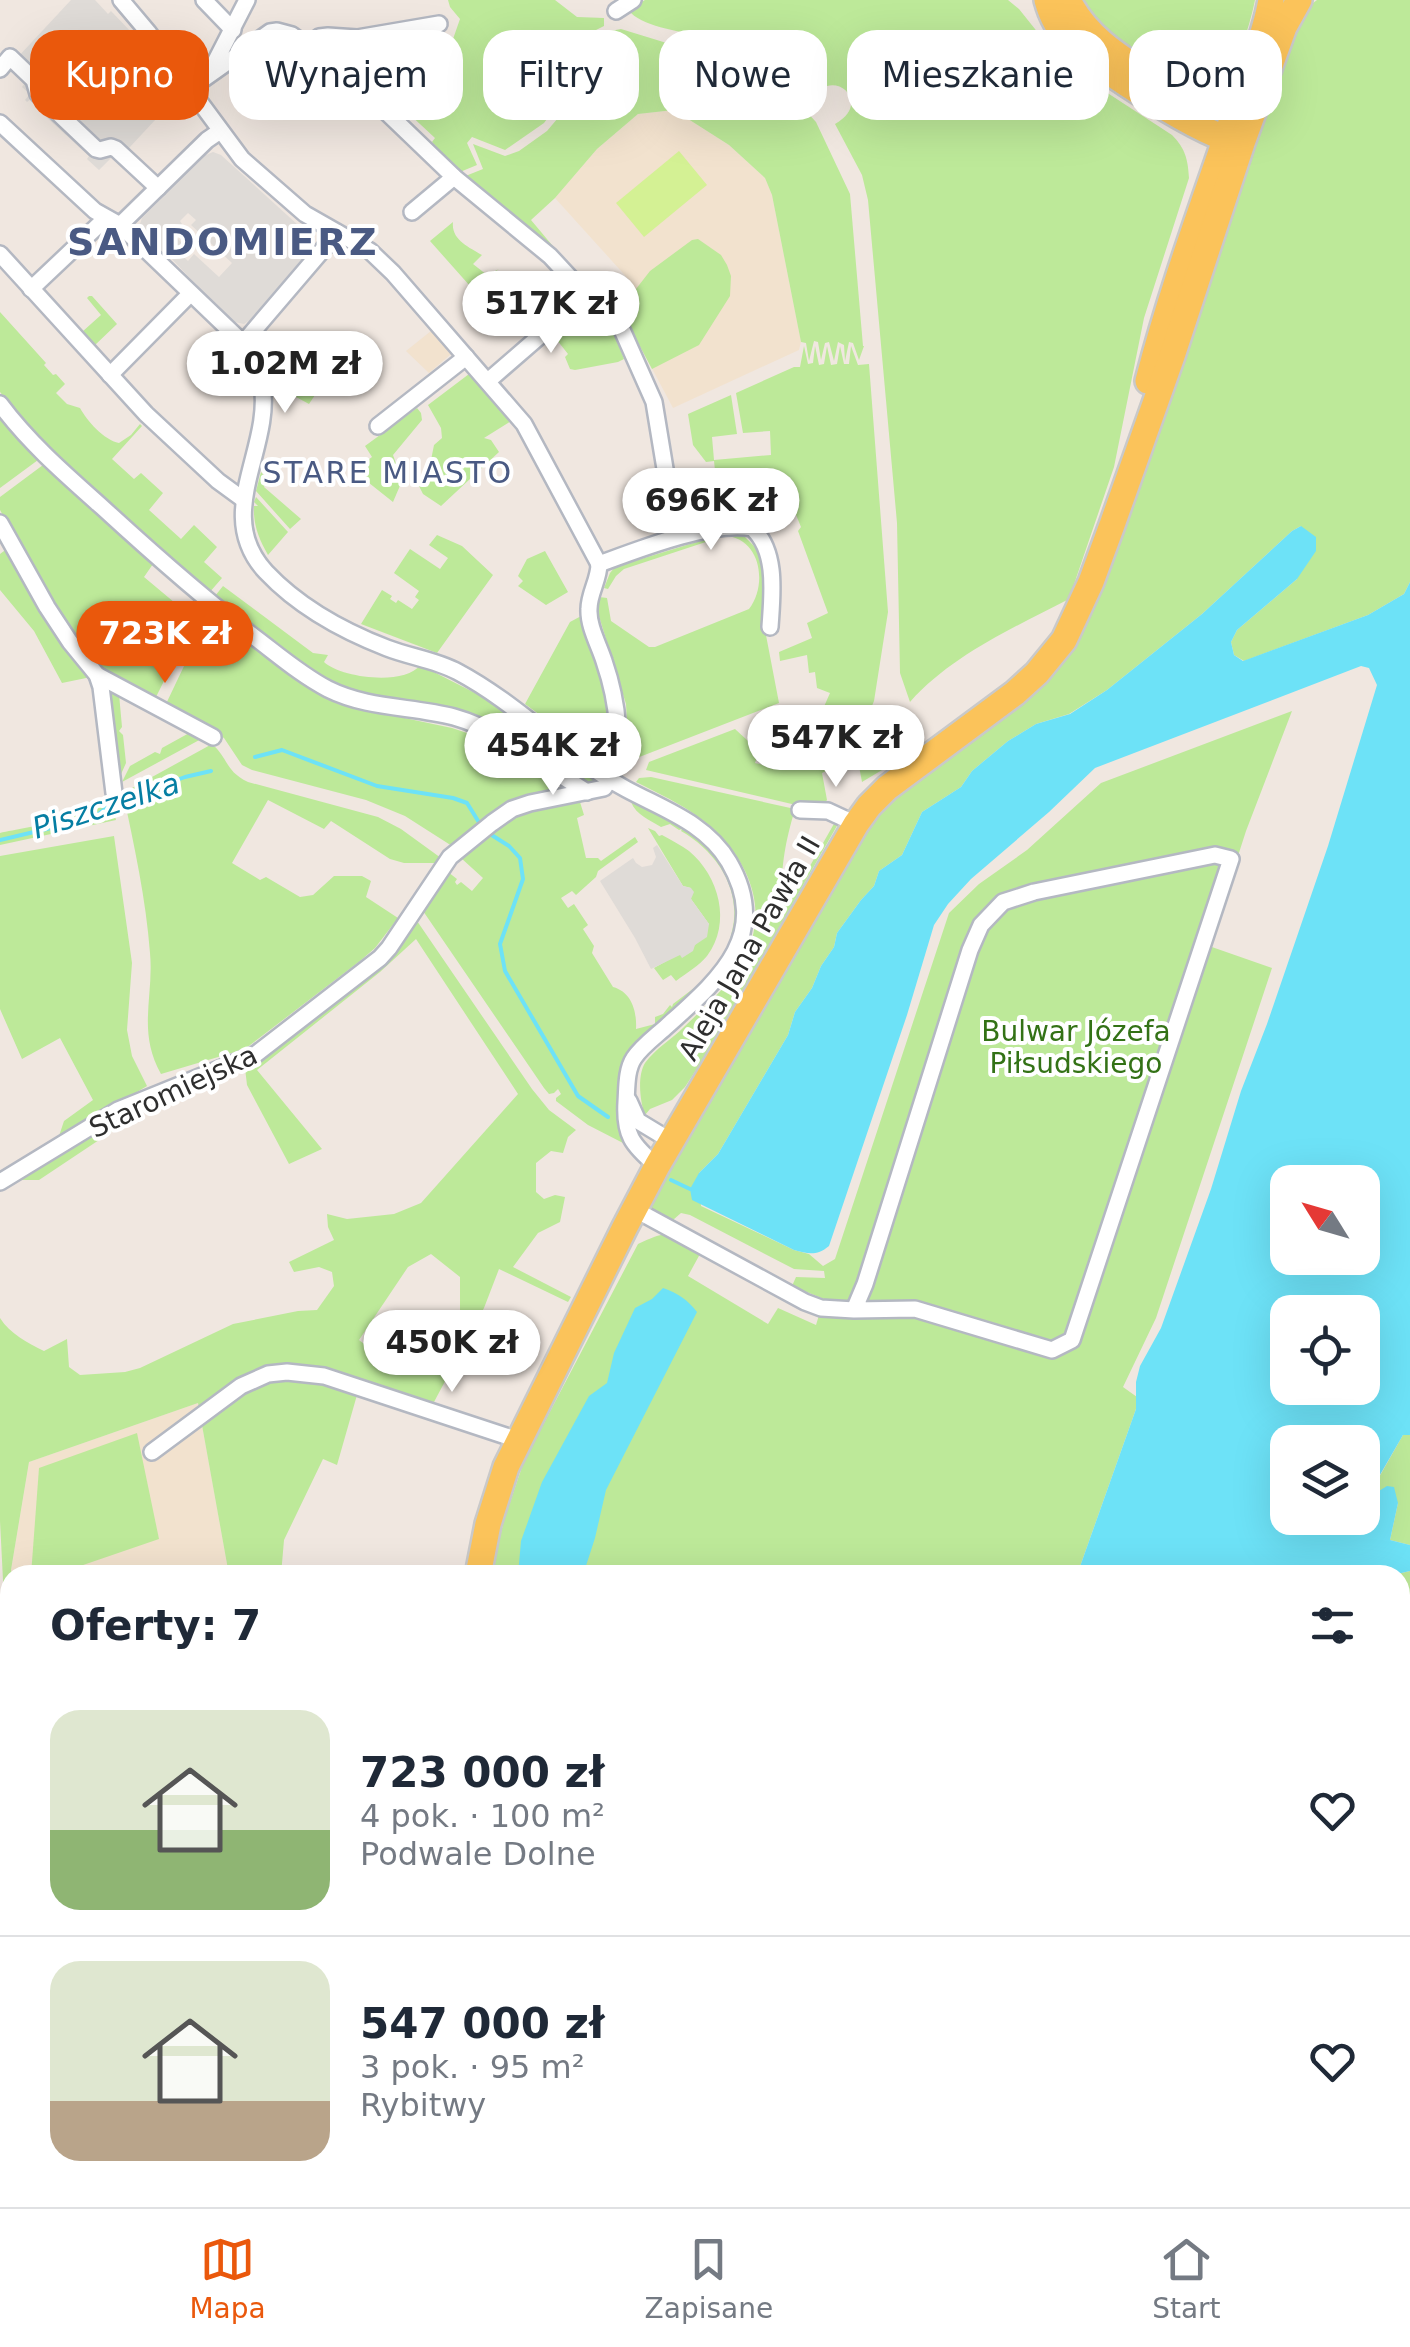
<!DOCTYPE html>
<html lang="pl">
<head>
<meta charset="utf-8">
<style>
	:root { --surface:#fff; --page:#f6f6f7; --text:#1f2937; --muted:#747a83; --line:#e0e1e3; --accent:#ea580c }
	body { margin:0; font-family:"DejaVu Sans",sans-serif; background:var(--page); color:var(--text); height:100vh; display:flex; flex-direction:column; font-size:38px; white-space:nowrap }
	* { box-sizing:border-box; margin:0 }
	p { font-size:32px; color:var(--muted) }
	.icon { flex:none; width:55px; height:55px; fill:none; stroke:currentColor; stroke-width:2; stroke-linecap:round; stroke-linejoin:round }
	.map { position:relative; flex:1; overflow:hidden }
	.drawer { position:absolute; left:0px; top:1565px; width:1410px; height:642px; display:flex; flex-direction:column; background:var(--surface); border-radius:30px 30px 0 0; box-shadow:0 10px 40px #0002 }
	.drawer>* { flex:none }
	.hud { position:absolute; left:30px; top:30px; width:1350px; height:90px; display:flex; gap:20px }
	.needle { width:65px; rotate:307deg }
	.tools { position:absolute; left:1270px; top:1165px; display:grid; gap:20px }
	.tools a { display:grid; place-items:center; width:110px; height:110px; border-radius:20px; background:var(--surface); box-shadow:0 10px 40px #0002; font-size:50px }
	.price { position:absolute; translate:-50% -85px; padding:0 22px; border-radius:35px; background:#fff; color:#222; font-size:32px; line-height:65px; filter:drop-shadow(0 2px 5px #0008) }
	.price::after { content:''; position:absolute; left:50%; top:60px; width:30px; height:22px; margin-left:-15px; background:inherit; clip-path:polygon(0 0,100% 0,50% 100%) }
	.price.active { background:var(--accent); color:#fff }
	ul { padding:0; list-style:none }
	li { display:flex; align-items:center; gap:30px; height:250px; padding:0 50px }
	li+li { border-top:2px solid var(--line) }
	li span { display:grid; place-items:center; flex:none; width:280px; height:200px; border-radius:30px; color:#555 }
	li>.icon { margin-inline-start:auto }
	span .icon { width:120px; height:120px; fill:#fffc; stroke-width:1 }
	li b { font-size:42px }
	h2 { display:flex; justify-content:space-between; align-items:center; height:120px; padding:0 50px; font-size:42px }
	.tag { padding:0 35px; border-radius:30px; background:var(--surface); box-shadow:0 10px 40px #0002; font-size:35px; line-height:90px }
	.tag.active { background:var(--accent); color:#fff }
	.tabs { display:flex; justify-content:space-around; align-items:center; height:140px; border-top:2px solid var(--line); background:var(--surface); font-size:28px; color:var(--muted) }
	.tabs a { display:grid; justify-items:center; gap:5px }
	.tabs .active { color:var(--accent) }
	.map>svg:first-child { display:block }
	.education { fill:#f2e2ce }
	.green { fill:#bde999; fill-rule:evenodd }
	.pitch { fill:#d4f194 }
	.plaza { fill:#dfdbd7; fill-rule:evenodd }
	.water { fill:#6de2f7; fill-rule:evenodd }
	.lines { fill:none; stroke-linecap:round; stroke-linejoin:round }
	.stream { stroke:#6de2f7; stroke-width:4 }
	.minor-casing { stroke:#b4b8c2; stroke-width:20 }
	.primary-casing { stroke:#c9c9c9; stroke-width:30 }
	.minor { stroke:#fff; stroke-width:15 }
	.primary { stroke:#fbc35a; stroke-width:25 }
	.labels { text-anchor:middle; stroke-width:8; stroke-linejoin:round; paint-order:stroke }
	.street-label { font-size:28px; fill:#2e2e2e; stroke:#fff }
	.park-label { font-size:28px; fill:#337216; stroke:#fff }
	.neighbourhood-label { font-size:30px; letter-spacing:2.5px; fill:#4a5a83; stroke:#fff }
	.water-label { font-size:30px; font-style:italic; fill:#057ea3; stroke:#fff }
	.district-label { font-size:38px; font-weight:bold; letter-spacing:2.5px; fill:#4a5a83; stroke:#fff }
</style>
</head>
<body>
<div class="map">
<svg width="1410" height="2207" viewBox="0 0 1410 2207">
	<rect width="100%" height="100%" fill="#f0e7e0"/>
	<g class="education">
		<polygon points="674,110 729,145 765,178 772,195 801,342 799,350 673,408 621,310 639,295 631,282 555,198 597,149 638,114"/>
		<polygon points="431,331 451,354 429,373 406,351"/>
		<polygon points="198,1403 229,1575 12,1575 11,1570 29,1462"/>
	</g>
	<g class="green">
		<polygon points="448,0 555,0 577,17 604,18 604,26 588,34 581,40 557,106 544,123 505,150 472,137 467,143 477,165 460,172 432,142 435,138 392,98 387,102 359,72 323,45 325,43 437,32 443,37 453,39 460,19 450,7"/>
		<path d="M645,0H1008L1019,9L1063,64L1172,135C1185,148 1188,159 1189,178L1144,318L1114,467L1069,599C1013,628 952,655 910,702L900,673L897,523L868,200L862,175L835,124C874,102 833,67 813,97C776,68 748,53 704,38C684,31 646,28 631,13L633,7Z"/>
		<path d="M1074,0H1255C1251,21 1232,91 1208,94C1200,94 1192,90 1185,87L1100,34Z"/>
		<path d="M1317,0H1410V582L1404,594L1368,615L1244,661L1234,655L1231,642L1237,630L1297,579L1301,526L1292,531L1202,614L1107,690L1069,714L1036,724L1008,741L972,771L961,787L922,812L902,855L879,871L874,886L861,900L837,933L834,947L821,966L812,988L795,1012L788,1035L718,1154L699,1173L701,1206L794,1250L809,1254L823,1266L835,1259L949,913L979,884L1027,850L1101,783L1292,711L1246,831L1209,946L1272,968L1156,1318L1123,1387L1137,1397L1136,1409L1077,1575H491L504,1520L524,1461L638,1244C672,1228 670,1233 700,1254L688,1276L768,1324L778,1308L816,1325L824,1299L792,1286L796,1277L825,1278L824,1271L794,1269L690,1215L681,1213L673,1220L648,1207L870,820L902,788L1067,655L1091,614L1138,491L1286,46L1308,7Z"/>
		<polygon points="621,29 735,64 765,76 791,95 816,122 850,194 863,346 864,346 859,360 853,343 849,342 845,361 844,345 838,342 834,361 829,342 825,343 821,360 818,342 814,341 809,361 806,343 801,342 772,195 765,178 729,145 674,110 638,114 597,149 555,198 531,220 557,251 463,177 483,169 473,144 505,156 519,151 547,131 563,112 588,44 605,32"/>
		<path d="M453,222C451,240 469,247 482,255L473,264L487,275L499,269L476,286H470L430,241Z"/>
		<polygon points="698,239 721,255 727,265 731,276 730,296 699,345 652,369 618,305 636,289 650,271 692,240"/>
		<polygon points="89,296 92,296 117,324 94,346 82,332 101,315 87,298"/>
		<polygon points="594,311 601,314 604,311 608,317 624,359 618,362 575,370 570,369 565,357 568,354 553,335 570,322"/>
		<path d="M0,312L46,363L44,365L53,375L56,374L65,384L56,393L67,404L80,408C87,421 104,440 119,443L131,435L140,424L142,426L112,459L134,479L141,473L163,493L149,510L181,539L194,525L217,547L204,562L222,578L209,593L57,458L28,427L0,392Z"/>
		<polygon points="804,346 808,364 813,363 815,346 819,365 824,364 827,346 831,365 837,364 840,346 844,364 849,364 851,346 858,365 869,364 888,612 874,701 858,740 887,747 887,767 862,782 859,766 830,769 822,773 827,800 822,807 796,805 646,770 649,762 735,729 759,751 755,763 777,768 781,764 797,768 830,693 817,688 815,672 809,673 807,655 780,661 779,652 812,638 807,623 828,613 798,531 801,527 790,500 788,482 754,485 753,482 748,483 747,486 717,490 714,461 706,462 693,445 688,414 731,395 737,434 712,437 714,460 771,455 770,431 743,433 736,393 794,367 800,367"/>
		<polygon points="283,351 321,386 309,404 272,384 269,369"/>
		<polygon points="469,374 511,421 484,438 491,440 499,452 441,506 423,494 418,484 429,470 434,445 442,438 441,428 428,405"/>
		<polygon points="417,408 421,413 422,420 393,455 402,481 393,502 354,471 372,457 365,446"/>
		<polygon points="0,418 38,460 0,488"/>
		<polygon points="43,465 153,564 144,577 193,618 201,608 207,613 177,655 154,701 93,664 40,583 0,510 0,497"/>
		<polygon points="261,472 267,479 264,487 301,519 290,529 256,491"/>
		<path d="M256,497L288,532L268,555C259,539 253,525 254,506H258L254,502Z"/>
		<path d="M726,533L742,534L758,550L762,568L765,630L779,703L629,761L626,704L598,613L599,597L607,598L611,621L649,647H655L749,609C768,585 761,537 724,536L624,569L616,576L608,589L604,588L610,573L615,567Z"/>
		<polygon points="437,535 462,546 493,575 437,653 361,624 382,590 392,596 390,599 396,603 398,600 412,609 419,600 415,597 419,591 394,573 410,549 440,569 448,558 429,545"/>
		<polygon points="8,548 91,677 62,683 34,631 0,590 0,554"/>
		<polygon points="545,551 568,592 546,605 518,586 523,581 518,576 527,559"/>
		<path d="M223,586L313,653L328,655L324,662C341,678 405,686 420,665L481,696L596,781L591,783L580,779C545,759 513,728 474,715C436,703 392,704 354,691C311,677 249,626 215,596Z"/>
		<polygon points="583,615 609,701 610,737 600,726 595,717 581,726 577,742 525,704 570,622"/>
		<polygon points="214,617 275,664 338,704 452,728 482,738 547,781 566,791 509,804 482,821 452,846 405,816 366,800 252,770 242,765 224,738 165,706 194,645"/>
		<polygon points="106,686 119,694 122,727 119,731 123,735 126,763 118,781"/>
		<polygon points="191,732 203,738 122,782 130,766 155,752 160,754 162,748"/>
		<path d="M212,744C229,759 225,771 248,782L378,817L401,829L441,858L436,863H404L390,859L331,821L324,829L268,800L232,863L260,880L266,877L300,897L313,895L334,876H362L371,881L366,897L398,918L375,948L360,961L245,1049L161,1074C137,1031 154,997 150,953C146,899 134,845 123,793Z"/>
		<path d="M651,777L795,809C785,843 782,862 781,898L790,901L835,822L838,824L713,1044L685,1087L672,1100L650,1109L645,1115C640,1102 637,1076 645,1063C655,1049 672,1039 684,1027C702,1010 721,991 738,972C747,961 751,945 754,930C758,910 754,890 745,871C721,823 682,805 636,782L639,778Z"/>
		<path d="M108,791L116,820L0,845V833C29,826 97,820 108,791Z"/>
		<path d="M635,801C657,813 683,823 701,840C736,870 750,925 721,964C696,998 657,1024 627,1055C613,1084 620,1112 623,1143L588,1125L556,1101V1098L561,1094L558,1089L554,1093L549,1094L544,1088L421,908L448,872L457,879L455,882L457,885L461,882L472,891L483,878L461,858C479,843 496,825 518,815C537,806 560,805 580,802L584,815L577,818L586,858H598L601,861L635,837L638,842L598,871L596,877L576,895L572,891L561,898L568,908L574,904L588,925L583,929L594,946L592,953L613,987C632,992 637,1012 636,1029L655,1024V1017L663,1014L670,1005L672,1007L673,1004C688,992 703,983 716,969C725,958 729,945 732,931C742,892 719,853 681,831L682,829L679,830L670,824L661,827C650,820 636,815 631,802Z"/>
		<path d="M648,828L655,831L659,836L662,835C671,840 681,845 689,851C719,876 732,923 707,956C699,966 686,973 676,981L671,975L663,980L654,968L695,945L709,924L691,899V888L683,886Z"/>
		<polygon points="114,836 132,963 127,1030 132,1056 147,1086 58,1139 64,1121 93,1100 60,1038 22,1059 0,1009 0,856"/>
		<path d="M415,918L532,1089L549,1110L576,1130L568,1137L563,1153L551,1151L536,1163V1192L544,1199L555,1195L565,1197L560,1222L538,1233L513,1267L571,1297L568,1302L499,1269L484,1308L434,1402L359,1388L337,1465L323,1459L284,1540L281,1575H229L198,1403L29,1462L11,1570L12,1575H10V2126L0,2123V1754L10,1718L0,1521V1318C10,1334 28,1343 44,1351L67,1339L69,1367L80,1375L125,1372L140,1368L233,1324L298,1311L317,1310L334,1286L332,1272L319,1267L294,1272L289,1262L334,1240L328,1227L327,1214L347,1219L394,1214L421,1203L518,1094L416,939L380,972L257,1070L322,1149L289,1164L247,1085L245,1068L265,1055ZM431,1254L460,1277V1311L422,1373C398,1378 378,1354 359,1340L408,1267Z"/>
		<polygon points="129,1112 132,1118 39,1180 17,1180"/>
		<polygon points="137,1433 159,1539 54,1575 31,1575 39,1468"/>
		<polygon points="1403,1435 1410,1435 1410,1545 1390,1540 1398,1503 1365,1502"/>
		<polygon points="1410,1571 1410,2207 1166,2207 1169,2198 1400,2198 1400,1575 1393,1575"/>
		<polygon points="163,2198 408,2198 409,2207 161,2207"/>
		<polygon points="438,2198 885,2198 882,2207 439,2207"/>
	</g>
	<polygon class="pitch" points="679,151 707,185 644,237 616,203"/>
	<g class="plaza">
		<polygon points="71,0 95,0 108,14 111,11 131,32 124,38 120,34 106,47 109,51 103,58 131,86 148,69 159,82 154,88 169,105 129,148 113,156 99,170 87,159 89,156 44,115 46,111 32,98 27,102 25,100 30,94 22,87 27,80 18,57"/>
		<path d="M213,152L221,155L298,225L308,237L310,242L306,254L250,320L244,324L230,321L170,257L159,251L146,238L139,227L142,218L206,155ZM188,213L196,220L191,225L232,263L219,277L194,254L188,261L181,254L186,247L173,234L182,224L180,221Z"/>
		<polygon points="589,717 595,717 600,726 610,737 602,748 596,751 590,751 577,742 581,726 585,720"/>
		<polygon points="657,845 683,886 691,888 694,892 691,899 709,924 707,937 695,945 693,951 682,958 680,955 651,969 635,938 600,881 633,858 636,863 642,867 652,865 656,857 653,848"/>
	</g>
	<g class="water">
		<path d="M1301,526L1316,537V551L1297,579L1237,630L1231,642L1234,655L1243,661L1368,615L1404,594L1410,582V1435H1403L1366,1499L1387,1486L1394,1487L1398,1503L1390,1540L1410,1545V1571L1393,1575H1077L1136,1409V1382L1140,1366L1161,1328L1211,1189L1241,1091L1267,1024L1328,846L1377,685L1369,668L1361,666L1095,768L1049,812L971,879L948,904L934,925L907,1015L829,1246C817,1256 808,1254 794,1250L692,1200L690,1189L699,1173L718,1154L788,1035L795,1012L812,988L821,966L834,947L837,933L861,900L874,886L879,871L902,855L922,812L961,787L972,771L1008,741L1036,724L1070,714L1107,690L1202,614L1292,531ZM1362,1182V1258H1288V1182ZM1362,1312V1388H1288V1312ZM1288,1442H1362V1518H1288Z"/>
		<path d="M663,1288C678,1293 688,1300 697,1312L606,1490L595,1538L583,1575H518L521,1541L542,1482L589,1396L607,1383L614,1353L635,1308L652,1299Z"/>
		<polygon points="885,2198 1169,2198 1166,2207 883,2207"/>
	</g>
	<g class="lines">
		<g class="stream">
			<polyline points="255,757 282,750 377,786 453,798 467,803 480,824"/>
			<polyline points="490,834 509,846 520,858 523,879 500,944 505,971 578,1096 608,1117"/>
			<polyline points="0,840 93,818 110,805 185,777 211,771"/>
			<polyline points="671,1180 690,1189"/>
		</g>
		<g class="minor-casing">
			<g id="minor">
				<polyline points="121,0 148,32 242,159 305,214 370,251 393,273 511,409 524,424 599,564"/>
				<polyline points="204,0 233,30"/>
				<polyline points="616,11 633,0"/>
				<polyline points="310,46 319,37 328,36 357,38 439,24"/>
				<polyline points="0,69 10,57 34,80 38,94 96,149 100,150 111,147 116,149 158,188"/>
				<polyline points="210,72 247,0"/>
				<polyline points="191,88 270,32 277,31 292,35 353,80 454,177 550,256 589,298 606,304 615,314 654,402 669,493"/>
				<path d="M0,123L95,211L120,225L243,343C252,356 259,368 262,384C273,449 212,514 266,572C298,606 343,631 387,648C410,657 436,660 458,672C518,704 566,756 626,789C663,809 706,823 729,862C772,936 718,980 667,1026C656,1036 642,1046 634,1058C626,1070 627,1088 626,1102C624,1135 632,1145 657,1166"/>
				<polyline points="412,212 454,177"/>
				<polyline points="120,225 207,140 220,131"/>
				<polyline points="0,254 146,414 218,481 244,500"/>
				<polyline points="31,289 106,218"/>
				<polyline points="243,343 337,233"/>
				<polyline points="110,375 190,294"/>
				<polyline points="488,381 563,316 589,298"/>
				<path d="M0,404C29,443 66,475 102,507C151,552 200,596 253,636C277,654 301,675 328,689C368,709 412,706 454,717C501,730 546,767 587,792"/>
				<polyline points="378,426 466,357"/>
				<polyline points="0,523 47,607 70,642 97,675 101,687 114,793"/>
				<path d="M599,564C637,550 713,520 752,528C778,551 772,596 770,627"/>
				<polyline points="97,675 213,737"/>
				<polyline points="800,810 828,811 856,824"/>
				<polyline points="629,1101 638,1121 671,1141"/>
				<path d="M0,1182L118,1110L256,1054L380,958L389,948L450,857L492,823L512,809L530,803L604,788C628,756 616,696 604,661C599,645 588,626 589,609C589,593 599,580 599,564"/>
				<polyline points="634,1209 805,1302 821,1308 854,1310 915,1309 1052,1350 1072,1340 1231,859 1215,855 1034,892 1003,902 981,925 970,950 865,1284 854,1310"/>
				<polyline points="152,1452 241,1386 268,1374 287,1372 324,1376 518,1440"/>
			</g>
		</g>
		<g class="primary-casing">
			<g id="primary">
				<path d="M1047,0C1051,15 1059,30 1070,41C1095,67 1205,137 1238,142"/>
				<path d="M1068,0C1085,35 1116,55 1149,76"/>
				<path d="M1193,105C1220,107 1226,105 1244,84"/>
				<path d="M1148,381C1171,291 1203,205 1233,117C1246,79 1264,40 1271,0"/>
				<polyline points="478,1575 488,1524 506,1467 625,1227 657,1166 856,824 869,806 887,788 1015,693 1037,673 1064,640 1091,582 1112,525 1172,356 1242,143 1284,27 1299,0"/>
				<polyline points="425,2198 425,2207"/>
			</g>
		</g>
		<use href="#minor" class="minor"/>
		<use href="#primary" class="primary"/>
	</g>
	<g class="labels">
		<g class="street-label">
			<text transform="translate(749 948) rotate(-60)" y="10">Aleja Jana Pawła II</text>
			<text transform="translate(173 1091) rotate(-25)" y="10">Staromiejska</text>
		</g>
		<g class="park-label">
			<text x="1076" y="1041">Bulwar Józefa<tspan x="1076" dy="32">Piłsudskiego</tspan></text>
		</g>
		<g class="neighbourhood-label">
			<text x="388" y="483">STARE MIASTO</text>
		</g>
		<g class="water-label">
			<text transform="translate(106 806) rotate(-18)" y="10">Piszczelka</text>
		</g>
		<g class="district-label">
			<text x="223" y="255">SANDOMIERZ</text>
		</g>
	</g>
</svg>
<div class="tools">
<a><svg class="needle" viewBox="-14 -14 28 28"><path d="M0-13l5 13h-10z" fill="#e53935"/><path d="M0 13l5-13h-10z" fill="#747a83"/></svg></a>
<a><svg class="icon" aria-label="locate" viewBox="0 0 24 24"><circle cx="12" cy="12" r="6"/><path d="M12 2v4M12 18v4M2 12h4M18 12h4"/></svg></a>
<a><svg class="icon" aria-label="layers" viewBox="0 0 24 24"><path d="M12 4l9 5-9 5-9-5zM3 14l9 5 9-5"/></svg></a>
</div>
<b class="price" style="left:551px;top:356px">517K zł</b>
<b class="price" style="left:285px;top:416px">1.02M zł</b>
<b class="price" style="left:711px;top:553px">696K zł</b>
<b class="price active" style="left:165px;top:686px">723K zł</b>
<b class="price" style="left:836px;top:790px">547K zł</b>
<b class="price" style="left:553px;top:798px">454K zł</b>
<b class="price" style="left:452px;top:1395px">450K zł</b>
<div class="hud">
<a class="tag active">Kupno</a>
<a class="tag">Wynajem</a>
<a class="tag">Filtry</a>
<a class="tag">Nowe</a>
<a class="tag">Mieszkanie</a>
<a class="tag">Dom</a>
</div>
<section class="drawer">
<h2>Oferty: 7<svg class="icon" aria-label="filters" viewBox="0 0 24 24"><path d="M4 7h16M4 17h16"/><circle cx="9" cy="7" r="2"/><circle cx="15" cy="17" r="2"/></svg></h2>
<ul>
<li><span style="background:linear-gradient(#dfe7d0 60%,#8fb573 0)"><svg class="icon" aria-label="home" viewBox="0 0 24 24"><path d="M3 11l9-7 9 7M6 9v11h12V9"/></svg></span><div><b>723 000 zł</b><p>4 pok. · 100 m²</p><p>Podwale Dolne</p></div><svg class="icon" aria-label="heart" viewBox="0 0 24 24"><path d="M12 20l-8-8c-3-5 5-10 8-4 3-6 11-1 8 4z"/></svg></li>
<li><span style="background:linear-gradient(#dfe7d0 70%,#b9a48a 0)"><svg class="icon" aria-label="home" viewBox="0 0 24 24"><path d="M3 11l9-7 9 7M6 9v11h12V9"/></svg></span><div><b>547 000 zł</b><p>3 pok. · 95 m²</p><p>Rybitwy</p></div><svg class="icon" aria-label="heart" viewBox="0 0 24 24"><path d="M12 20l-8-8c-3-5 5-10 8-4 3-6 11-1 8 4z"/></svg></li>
</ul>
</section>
</div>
<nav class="tabs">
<a class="active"><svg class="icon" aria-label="map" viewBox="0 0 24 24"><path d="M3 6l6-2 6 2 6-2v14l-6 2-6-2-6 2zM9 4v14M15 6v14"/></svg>Mapa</a>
<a><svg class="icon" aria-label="saved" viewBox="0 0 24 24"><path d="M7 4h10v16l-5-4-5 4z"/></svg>Zapisane</a>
<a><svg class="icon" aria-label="home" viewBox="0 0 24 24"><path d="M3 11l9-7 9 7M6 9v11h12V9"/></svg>Start</a>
</nav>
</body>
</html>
